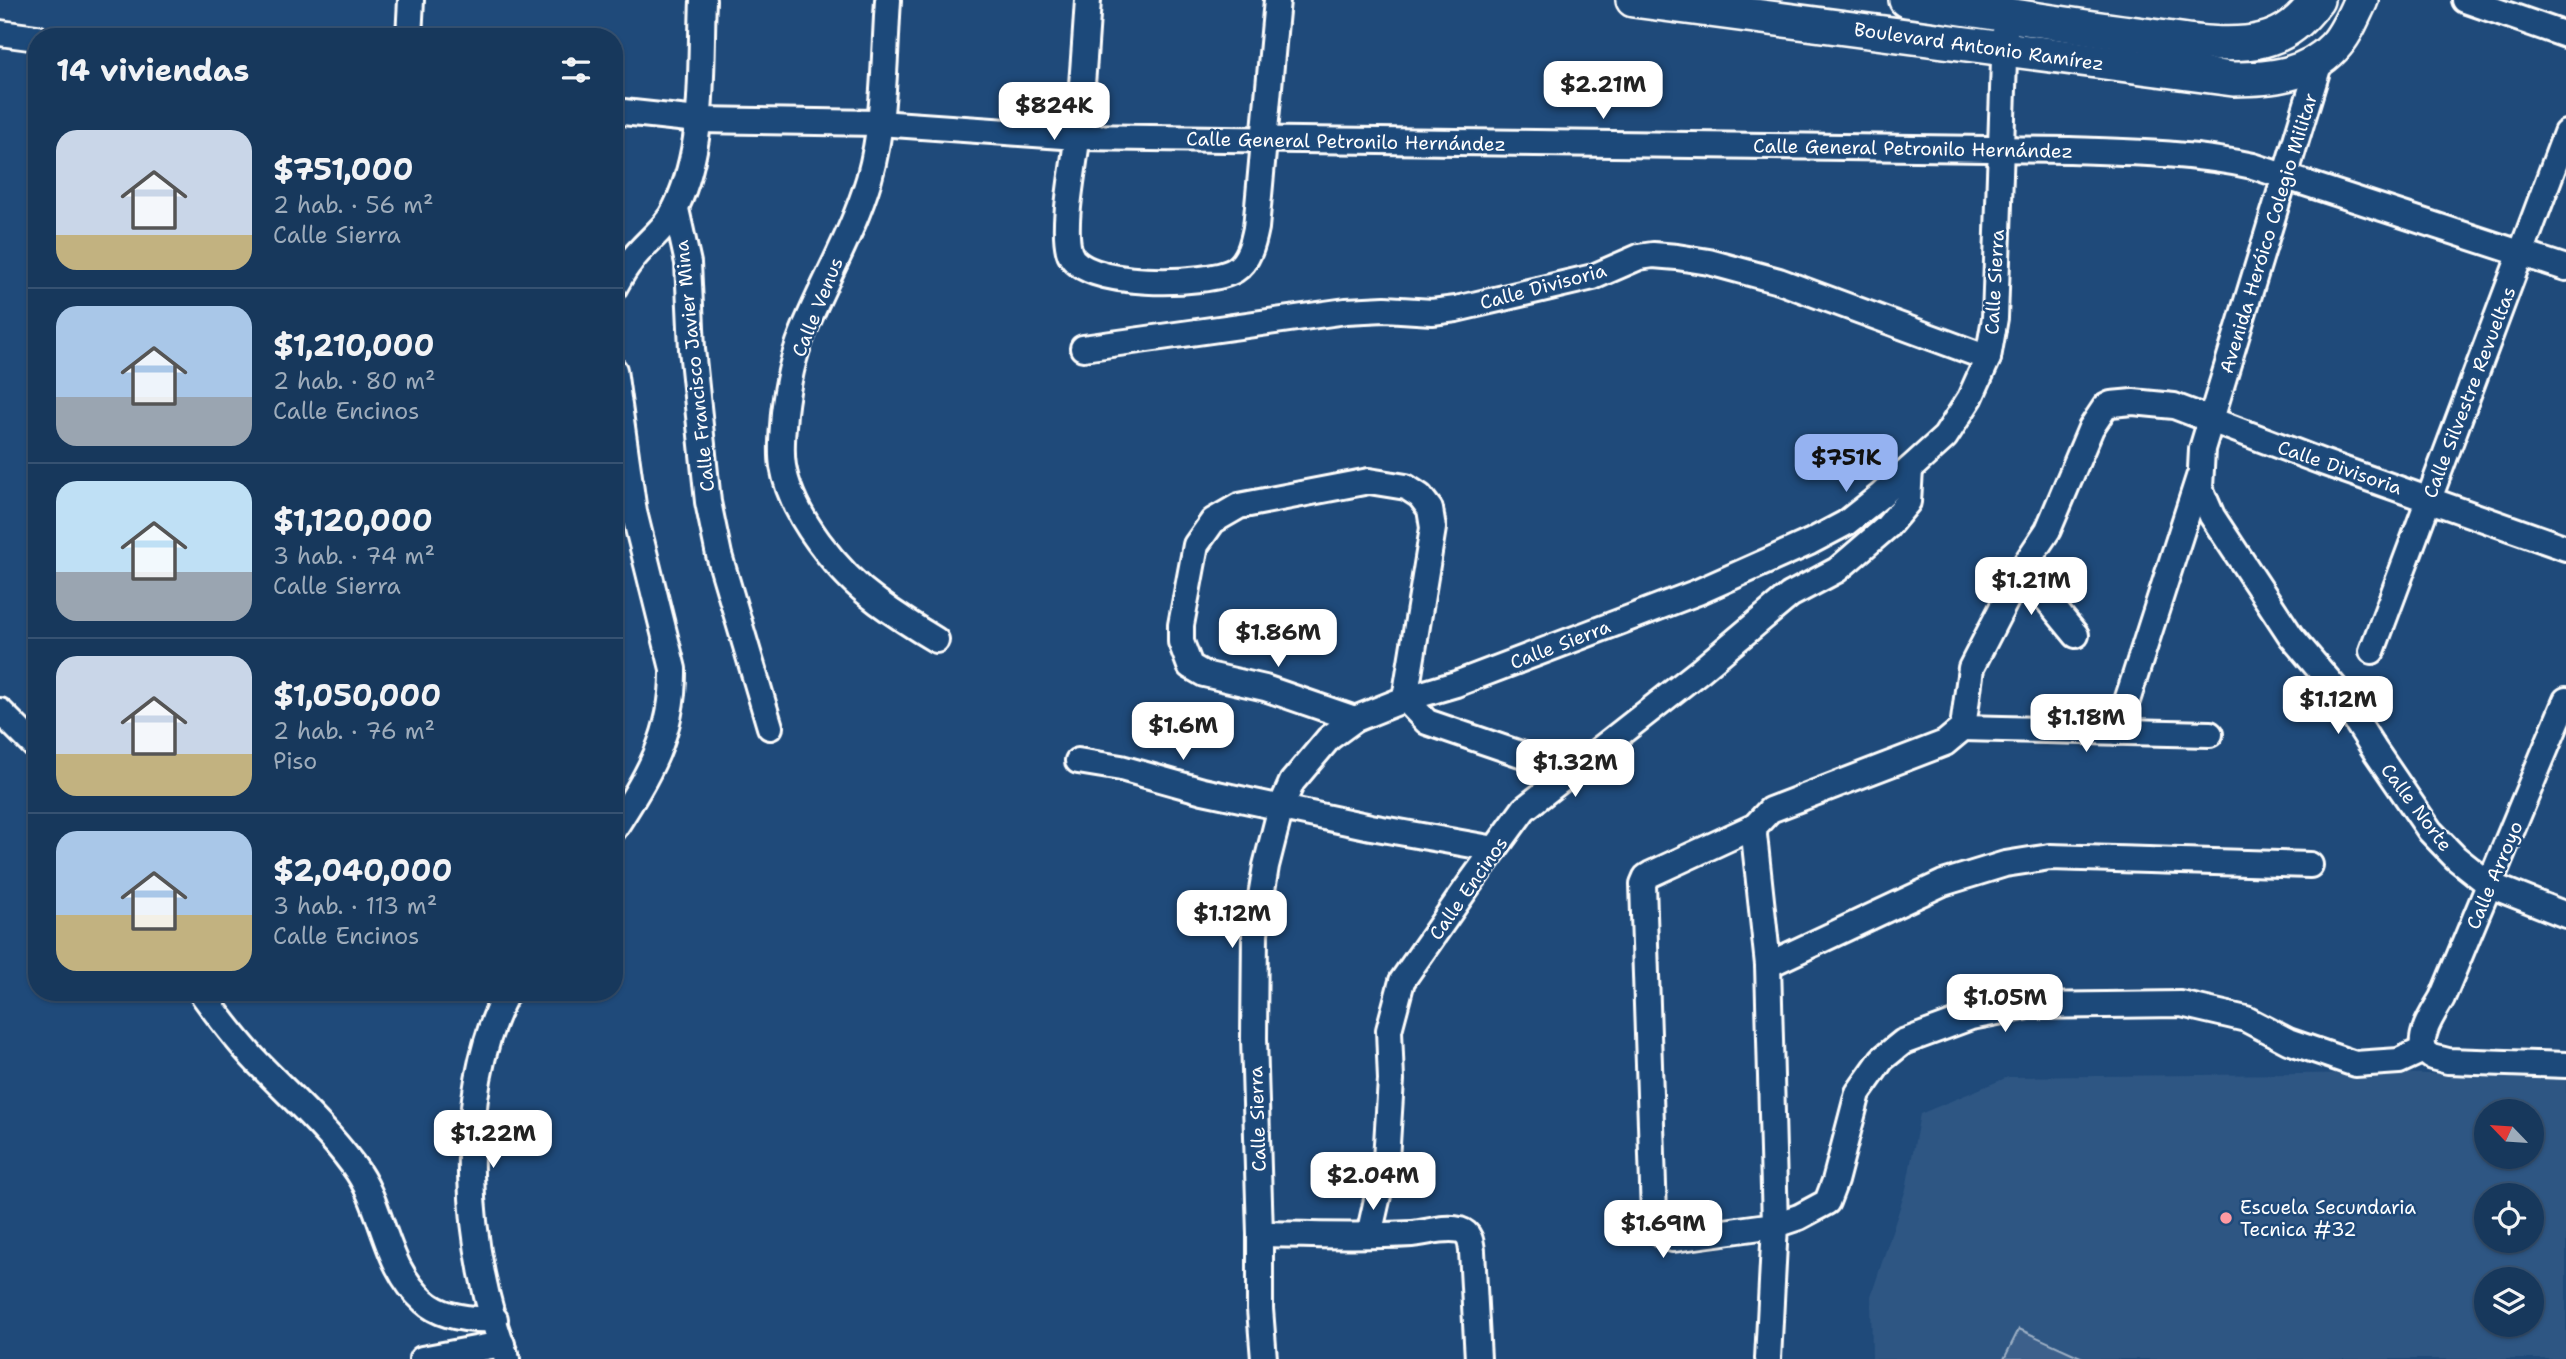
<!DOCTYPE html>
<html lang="es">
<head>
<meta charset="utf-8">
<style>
	:root { --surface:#17385c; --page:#244365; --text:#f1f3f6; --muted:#9eacbb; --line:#365272; --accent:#95b2f1 }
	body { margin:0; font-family:"Shantell Sans",sans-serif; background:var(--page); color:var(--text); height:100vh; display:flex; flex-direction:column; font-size:26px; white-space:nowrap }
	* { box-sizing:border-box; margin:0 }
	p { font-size:23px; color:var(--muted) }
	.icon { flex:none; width:38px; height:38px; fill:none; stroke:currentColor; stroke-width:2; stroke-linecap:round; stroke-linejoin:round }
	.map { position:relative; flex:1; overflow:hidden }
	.sheet { position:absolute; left:28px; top:28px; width:595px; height:973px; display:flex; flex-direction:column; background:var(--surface); border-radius:28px; box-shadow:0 2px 5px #0004,0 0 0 2px var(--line) }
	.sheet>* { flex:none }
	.needle { width:46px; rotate:295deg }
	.fabs { position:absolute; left:2474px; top:1099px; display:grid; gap:14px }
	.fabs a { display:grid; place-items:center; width:70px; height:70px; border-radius:50%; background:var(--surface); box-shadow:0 2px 5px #0004,0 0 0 2px var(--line); font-size:35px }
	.price { position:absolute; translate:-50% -60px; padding:0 16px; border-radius:14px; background:#fff; color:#222; font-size:23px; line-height:46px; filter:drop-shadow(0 2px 4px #0008) }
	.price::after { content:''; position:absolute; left:50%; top:42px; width:21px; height:16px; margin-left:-10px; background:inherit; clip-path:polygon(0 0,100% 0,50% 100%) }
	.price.active { background:var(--accent); color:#111 }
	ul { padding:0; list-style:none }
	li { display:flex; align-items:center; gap:21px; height:175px; padding:0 28px }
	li+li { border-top:2px solid var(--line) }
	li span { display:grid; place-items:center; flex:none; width:196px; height:140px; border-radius:21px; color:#555 }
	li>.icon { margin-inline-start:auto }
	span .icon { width:84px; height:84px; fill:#fffc; stroke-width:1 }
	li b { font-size:30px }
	h2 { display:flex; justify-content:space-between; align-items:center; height:84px; padding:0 28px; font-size:30px }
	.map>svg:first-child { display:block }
	.built { fill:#2e5683; fill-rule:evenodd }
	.pitch { fill:#3c618b; stroke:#9eb0c5; stroke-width:2 }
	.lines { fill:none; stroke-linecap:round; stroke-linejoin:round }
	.minor-casing { stroke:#fff; stroke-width:30 }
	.secondary-casing { stroke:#fff; stroke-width:38 }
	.minor { stroke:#1f4a7a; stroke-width:24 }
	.secondary { stroke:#1f4a7a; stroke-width:33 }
	.poi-dot { fill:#ff9aa2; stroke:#1f4a7a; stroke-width:2.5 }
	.labels { text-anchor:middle; stroke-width:5; stroke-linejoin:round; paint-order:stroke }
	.street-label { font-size:19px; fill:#fff; stroke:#1f4a7a }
	.poi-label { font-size:19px; fill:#fff; stroke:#1f4a7a; text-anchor:start }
</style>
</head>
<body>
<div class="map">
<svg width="2566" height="1359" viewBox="0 0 2566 1359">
	<rect width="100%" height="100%" fill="#1f4a7a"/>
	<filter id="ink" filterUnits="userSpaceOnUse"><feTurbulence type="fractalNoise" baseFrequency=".0143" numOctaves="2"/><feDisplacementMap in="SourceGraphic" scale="14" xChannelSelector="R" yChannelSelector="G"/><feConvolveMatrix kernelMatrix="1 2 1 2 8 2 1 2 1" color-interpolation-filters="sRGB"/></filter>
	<g filter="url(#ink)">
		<path class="built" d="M2384,1073L2566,1077V1359H1872L1871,1296L1906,1189L1920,1114L2008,1077ZM2487,1111H2532V1157H2487ZM2487,1195H2532V1241H2487ZM2487,1279H2532V1325H2487Z"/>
		<polygon class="pitch" points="2019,1329 2085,1359 2004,1359"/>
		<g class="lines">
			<g class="minor-casing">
				<g id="minor">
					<path d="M888,0C884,59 885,122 869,179C853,233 823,283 802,335C792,360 787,387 784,413C783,430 780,448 783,466C791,515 838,573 878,602C897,616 916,628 936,640"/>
					<path d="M1088,0C1085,46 1082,93 1077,139C1074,170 1062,222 1069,251C1078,289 1209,286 1235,270C1249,261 1253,243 1256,228L1277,0"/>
					<polyline points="2465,0 2566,35"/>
					<polyline points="0,33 37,38"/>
					<polyline points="409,37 411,0"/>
					<polyline points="2321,58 2202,449 2200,488 2212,516 2291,636 2336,689 2374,749 2430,831 2456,858 2490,885 2566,915"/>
					<path d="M614,111L698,120L879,123L1077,137L2070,150C2131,152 2193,153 2253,166L2566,268"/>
					<polyline points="676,209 688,263 692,349 708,502 719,555 770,727"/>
					<path d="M614,288C619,279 624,269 631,261C645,242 666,229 676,207C706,145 700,67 703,0"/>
					<polyline points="1083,348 1346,311 1385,309 1432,312 1456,309 1593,277 1639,257 1653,255 1677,257 1709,262 1779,281 1988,358"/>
					<path d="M614,370L634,512L673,669C674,734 648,776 614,829"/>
					<polyline points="2022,569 2076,635"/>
					<polyline points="2372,651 2566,133"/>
					<polyline points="0,711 37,748"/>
					<polyline points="1355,719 1265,688 1204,674 1190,666 1181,642 1181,625 1196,545 1213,521 1239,506 1369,481 1406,487 1420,496 1430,509 1433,528 1405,699 1427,722 1573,772"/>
					<polyline points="1963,728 2210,734"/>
					<polyline points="2117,732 2199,477"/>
					<polyline points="1078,761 1121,768 1203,791 1371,827 1495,849"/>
					<polyline points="1755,826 1651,874 1646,877 1643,884 1654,1215 1663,1235 1673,1239 1775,1225 1768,965 1754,835 1755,826 1770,810 1945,743 1963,728 1971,668 2022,569 2048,530 2091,428 2105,407 2111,404 2133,402 2174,406 2322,462 2566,548"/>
					<polyline points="1768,965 1943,883 2005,864 2050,857 2310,865"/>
					<path d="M201,992C219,1017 237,1041 258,1063C291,1097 325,1127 353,1165C385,1207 383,1265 424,1301C442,1318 471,1320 495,1319"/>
					<path d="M507,992C453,1094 465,1255 507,1359"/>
					<path d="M2423,1050C2420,1031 2433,1014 2442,998L2566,700"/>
					<polyline points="2423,1050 2432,1057 2448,1061 2566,1065"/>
					<path d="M1260,1234C1311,1235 1361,1237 1412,1234C1427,1233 1445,1226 1460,1230C1470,1233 1471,1242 1472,1251L1478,1359"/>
					<polyline points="1369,1235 1386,1160 1391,1080 1389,1030 1402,981 1468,886 1524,809 1701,670 1790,595 1837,570 1887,527 1908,502 1910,469"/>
					<polyline points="422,1359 502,1344"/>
					<polyline points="1264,1359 1260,1309 1260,1234 1254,1038 1255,933 1266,866 1281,807 1292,782 1329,738 1355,719 1405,699 1456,684 1698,592 1810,542 1846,523 1880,496 1945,437 1970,398 1988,358 1995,318 2005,32"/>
					<polyline points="1768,1359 1775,1225 1799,1217 1827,1202 1835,1181 1858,1093 1882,1059 1903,1042 1971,1017 2029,1006 2181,1004 2246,1019 2288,1041 2355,1064 2399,1061 2423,1050"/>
				</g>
			</g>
			<g class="secondary-casing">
				<g id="secondary">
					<path d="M1633,0L2233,79C2270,79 2307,76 2334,47C2346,35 2353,16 2361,0"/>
					<path d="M1906,0C1986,11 2065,25 2145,35C2180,40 2228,49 2263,40C2287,34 2302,20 2317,0"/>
				</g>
			</g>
			<use href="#minor" class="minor"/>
			<use href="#secondary" class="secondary"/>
		</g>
	</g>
	<circle class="poi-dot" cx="2226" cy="1218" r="7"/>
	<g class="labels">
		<g class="street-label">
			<text transform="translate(1979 46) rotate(8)" y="7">Boulevard Antonio Ramírez</text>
			<text transform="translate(1346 141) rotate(1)" y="7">Calle General Petronilo Hernández</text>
			<text transform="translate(1913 148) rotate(1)" y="7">Calle General Petronilo Hernández</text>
			<text transform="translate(2268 233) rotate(-73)" y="7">Avenida Heróico Colegio Militar</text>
			<text transform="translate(1994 282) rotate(-87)" y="7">Calle Sierra</text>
			<text transform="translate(1543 286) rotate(-15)" y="7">Calle Divisoria</text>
			<text transform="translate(817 307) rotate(-68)" y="7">Calle Venus</text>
			<text transform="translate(694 366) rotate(-96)" y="7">Calle Francisco Javier Mina</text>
			<text transform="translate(2469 392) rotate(-69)" y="7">Calle Silvestre Revueltas</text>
			<text transform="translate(2340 467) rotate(19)" y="7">Calle Divisoria</text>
			<text transform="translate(1560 644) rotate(-21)" y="7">Calle Sierra</text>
			<text transform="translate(2417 807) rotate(53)" y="7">Calle Norte</text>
			<text transform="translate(2494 875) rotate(-67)" y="7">Calle Arroyo</text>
			<text transform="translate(1468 888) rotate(-55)" y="7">Calle Encinos</text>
			<text transform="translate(1257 1119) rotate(-92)" y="7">Calle Sierra</text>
		</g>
		<g class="poi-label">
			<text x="2240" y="1214">Escuela Secundaria<tspan x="2240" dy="22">Tecnica #32</tspan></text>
		</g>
	</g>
</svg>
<div class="fabs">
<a><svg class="needle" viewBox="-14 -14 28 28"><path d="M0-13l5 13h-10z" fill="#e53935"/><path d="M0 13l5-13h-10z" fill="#9eacbb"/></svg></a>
<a><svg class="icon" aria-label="locate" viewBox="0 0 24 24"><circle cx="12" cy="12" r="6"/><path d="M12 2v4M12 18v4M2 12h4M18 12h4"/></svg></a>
<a><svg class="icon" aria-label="layers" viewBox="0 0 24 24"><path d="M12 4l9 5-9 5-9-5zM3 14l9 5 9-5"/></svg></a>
</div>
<b class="price" style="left:1603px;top:121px">$2.21M</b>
<b class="price" style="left:1054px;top:142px">$824K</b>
<b class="price active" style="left:1846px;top:494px">$751K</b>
<b class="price" style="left:2031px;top:617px">$1.21M</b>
<b class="price" style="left:1278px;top:669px">$1.86M</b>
<b class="price" style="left:2338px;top:736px">$1.12M</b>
<b class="price" style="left:2086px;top:754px">$1.18M</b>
<b class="price" style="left:1183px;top:762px">$1.6M</b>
<b class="price" style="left:1575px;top:799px">$1.32M</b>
<b class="price" style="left:1232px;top:950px">$1.12M</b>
<b class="price" style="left:2005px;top:1034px">$1.05M</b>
<b class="price" style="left:493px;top:1170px">$1.22M</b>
<b class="price" style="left:1373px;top:1212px">$2.04M</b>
<b class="price" style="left:1663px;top:1260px">$1.69M</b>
<section class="sheet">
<h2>14 viviendas<svg class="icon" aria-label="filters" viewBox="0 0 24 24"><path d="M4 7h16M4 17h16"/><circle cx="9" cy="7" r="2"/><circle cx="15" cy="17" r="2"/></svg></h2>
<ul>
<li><span style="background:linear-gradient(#c9d6e8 75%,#c2b280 0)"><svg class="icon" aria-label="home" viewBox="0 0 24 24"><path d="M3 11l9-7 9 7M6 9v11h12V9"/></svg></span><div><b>$751,000</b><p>2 hab. · 56 m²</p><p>Calle Sierra</p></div></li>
<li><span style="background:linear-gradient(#a9c7e8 65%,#9aa5b1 0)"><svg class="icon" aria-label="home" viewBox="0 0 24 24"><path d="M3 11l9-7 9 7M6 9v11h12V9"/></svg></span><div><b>$1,210,000</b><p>2 hab. · 80 m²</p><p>Calle Encinos</p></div></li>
<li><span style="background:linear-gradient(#bfe0f5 65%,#9aa5b1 0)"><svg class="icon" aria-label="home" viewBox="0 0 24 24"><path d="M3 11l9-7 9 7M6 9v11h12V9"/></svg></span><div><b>$1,120,000</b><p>3 hab. · 74 m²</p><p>Calle Sierra</p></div></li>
<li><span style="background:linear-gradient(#c9d6e8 70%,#c2b280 0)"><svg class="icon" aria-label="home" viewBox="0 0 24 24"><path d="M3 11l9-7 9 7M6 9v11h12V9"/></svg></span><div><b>$1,050,000</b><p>2 hab. · 76 m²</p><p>Piso</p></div></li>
<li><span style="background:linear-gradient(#a9c7e8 60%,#c2b280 0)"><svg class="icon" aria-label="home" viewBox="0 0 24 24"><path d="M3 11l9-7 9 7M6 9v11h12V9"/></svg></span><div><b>$2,040,000</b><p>3 hab. · 113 m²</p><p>Calle Encinos</p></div></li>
</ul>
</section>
</div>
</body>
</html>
